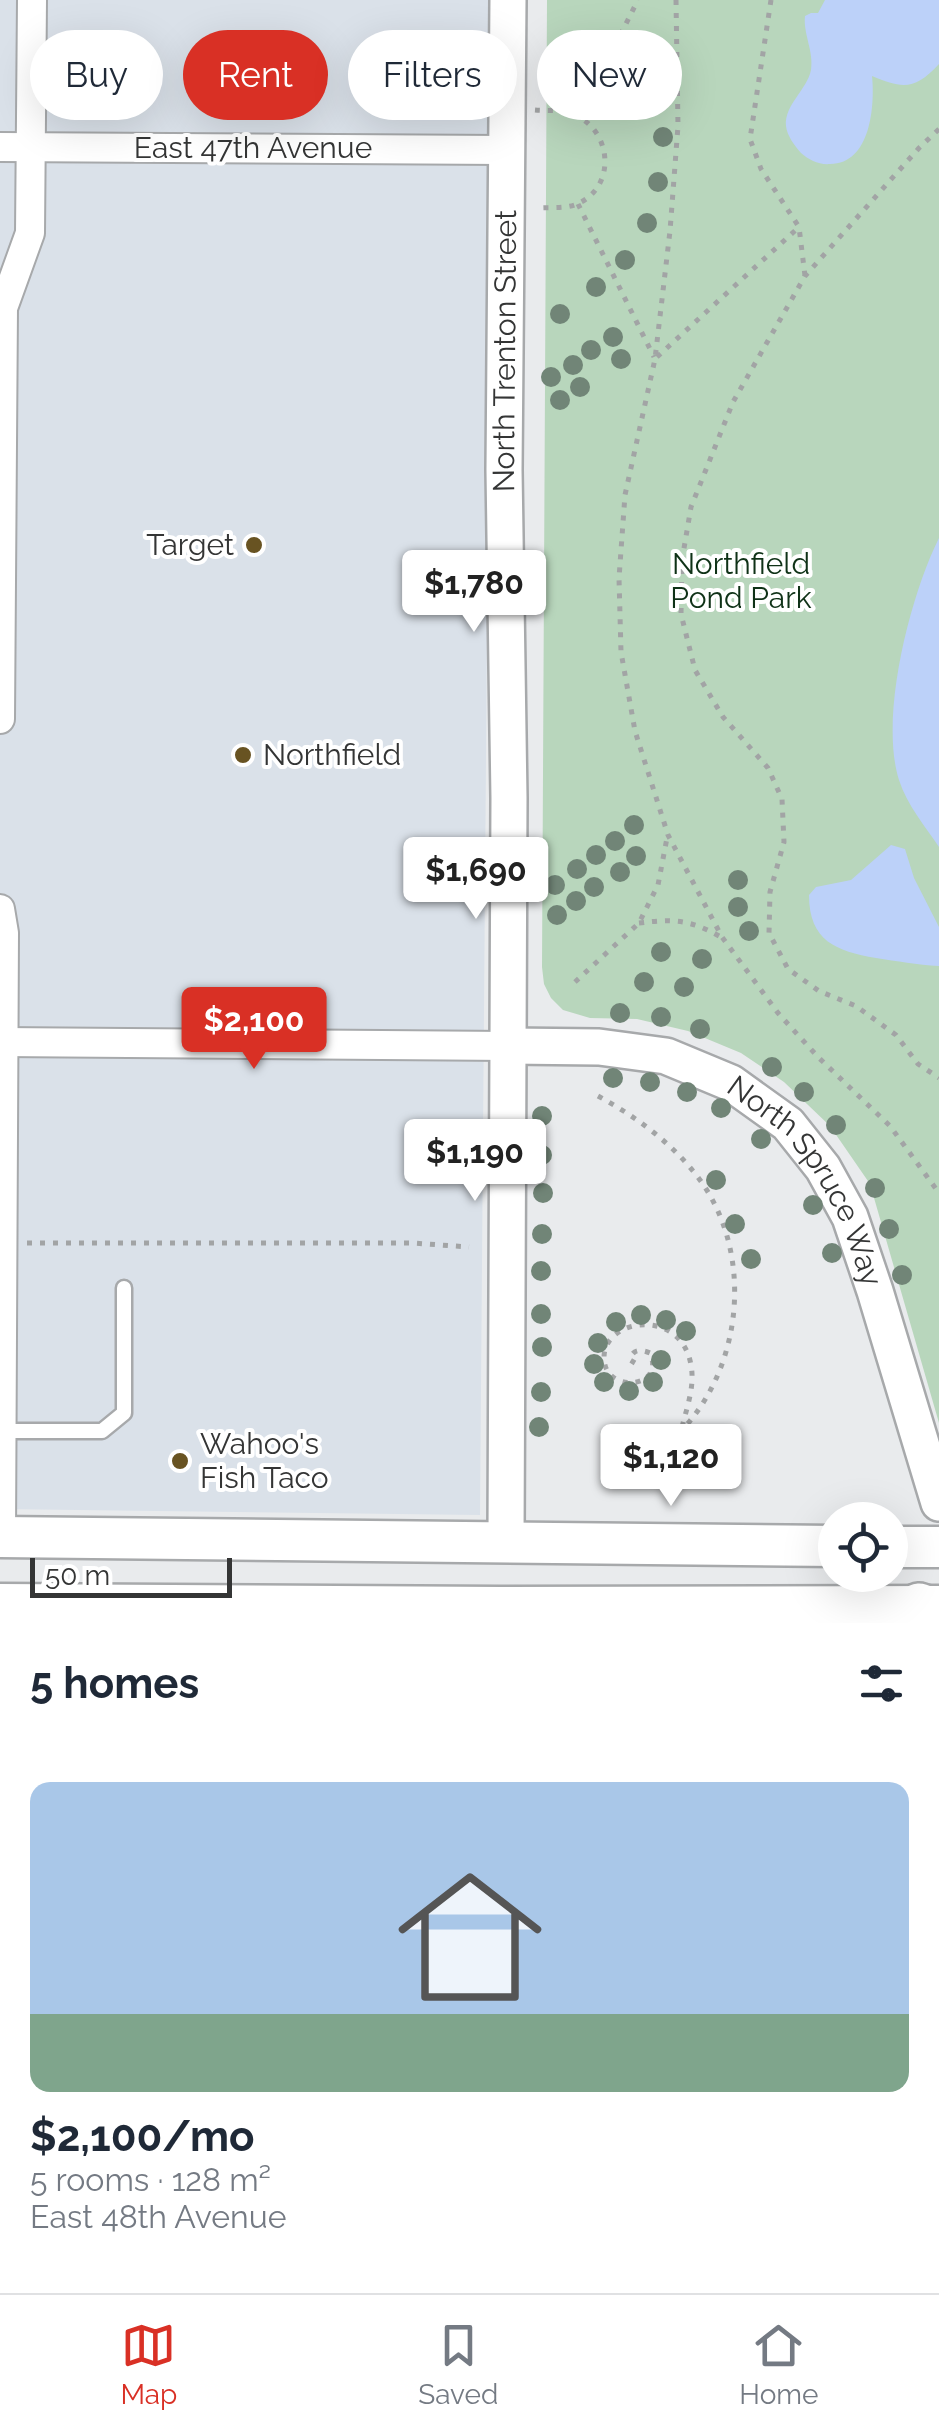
<!DOCTYPE html>
<html lang="en">
<head>
<meta charset="utf-8">
<style>
	:root { --surface:#fff; --page:#f6f6f7; --text:#1f2937; --muted:#747a83; --line:#e0e1e3; --accent:#d93025 }
	body { margin:0; font-family:Raleway,sans-serif; background:var(--page); color:var(--text); height:100vh; display:flex; flex-direction:column; font-size:38px; white-space:nowrap }
	* { box-sizing:border-box; margin:0 }
	p { font-size:32px; color:var(--muted) }
	.icon { flex:none; width:55px; height:55px; fill:none; stroke:currentColor; stroke-width:2; stroke-linecap:round; stroke-linejoin:round }
	.map { position:relative; height:1623px; overflow:hidden }
	.sheet { display:flex; flex-direction:column; background:var(--surface); flex:1 }
	.sheet>* { flex:none }
	.guide { position:absolute; left:30px; top:30px; width:880px; height:90px; display:flex; gap:20px }
	.fabs { position:absolute; left:818px; top:1502px; display:grid; gap:20px }
	.fabs a { display:grid; place-items:center; width:90px; height:90px; border-radius:50%; background:var(--surface); box-shadow:0 10px 40px #0002; font-size:50px }
	.scale { position:absolute; left:30px; bottom:25px; width:202px; box-sizing:border-box; padding-left:10px; border:5px solid #343535; border-top:0; font-size:28px; line-height:35px; white-space:nowrap; color:#343535; -webkit-text-stroke:8px #fff; paint-order:stroke }
	.price { position:absolute; translate:-50% -85px; padding:0 22px; border-radius:10px; background:#fff; color:#222; font-size:32px; line-height:65px; filter:drop-shadow(0 2px 5px #0008) }
	.price::after { content:''; position:absolute; left:50%; top:60px; width:30px; height:22px; margin-left:-15px; background:inherit; clip-path:polygon(0 0,100% 0,50% 100%) }
	.price.on { background:var(--accent); color:#fff }
	ul { padding:0; list-style:none }
	li { display:grid; align-content:center; gap:20px; height:530px; padding:0 30px }
	li+li { border-top:2px solid var(--line) }
	li span { display:grid; place-items:center; height:310px; border-radius:20px; color:#555 }
	li>.icon { margin-inline-start:auto }
	span .icon { width:180px; height:180px; fill:#fffc; stroke-width:1 }
	li b { font-size:42px }
	h2 { display:flex; justify-content:space-between; align-items:center; height:120px; padding:0 30px; font-size:42px }
	.chip { padding:0 35px; border-radius:45px; background:var(--surface); box-shadow:0 10px 40px #0002; font-size:35px; line-height:90px }
	.chip.on { background:var(--accent); color:#fff }
	.dock { display:flex; justify-content:space-around; align-items:center; height:140px; border-top:2px solid var(--line); background:var(--surface); font-size:28px; color:var(--muted) }
	.dock a { display:grid; justify-items:center; gap:5px }
	.dock .on { color:var(--accent) }
	.map>svg:first-child { display:block }
	.built { fill:#dae1e9 }
	.green { fill:#b8d6bc }
	.water { fill:#bcd1f9 }
	.lines { fill:none; stroke-linecap:round; stroke-linejoin:round }
	.service-casing { stroke:#a7a9ab; stroke-width:19 }
	.minor-casing { stroke:#a7a9ab; stroke-width:32 }
	.tertiary-casing { stroke:#a7a9ab; stroke-width:40 }
	.secondary-casing { stroke:#a7a9ab; stroke-width:45 }
	.primary-casing { stroke:#a7a9ab; stroke-width:50 }
	.path { stroke:#a2a4a5; stroke-width:5; stroke-dasharray:5 8; stroke-linecap:butt }
	.service { stroke:#fff; stroke-width:14 }
	.minor { stroke:#fff; stroke-width:28 }
	.tertiary { stroke:#fff; stroke-width:35 }
	.secondary { stroke:#fff; stroke-width:40 }
	.primary { stroke:#fff; stroke-width:45 }
	.tree { fill:#718577 }
	.poi-dot { fill:#685322; stroke:#fff; stroke-width:4 }
	.labels { text-anchor:middle; stroke-width:8; stroke-linejoin:round; paint-order:stroke }
	.street-label { font-size:30px; fill:#343535; stroke:#fff }
	.poi-label { font-size:30px; fill:#343535; stroke:#fff; text-anchor:start }
	.park-label { font-size:30px; fill:#0f3217; stroke:#fff }
</style>
</head>
<body>
<div class="map">
<svg width="939" height="1623" viewBox="0 0 939 1623">
	<rect width="100%" height="100%" fill="#e9ebed"/>
	<polygon class="built" points="0,0 492,0 480,1515 0,1509"/>
	<polygon class="green" points="547,0 939,0 939,1423 870,1184 830,1126 784,1082 741,1053 688,1031 637,1019 590,1018 563,1010 551,998 544,984 542,967"/>
	<g class="water">
		<path d="M825,0H939V64C915,90 903,89 872,76C875,105 871,164 830,164C819,165 809,160 801,153C795,146 787,136 786,126C784,105 807,90 811,70C814,51 803,34 805,16L811,13H818Z"/>
		<path d="M939,538V847C925,826 907,805 899,780C879,717 910,596 939,538Z"/>
		<path d="M891,845L905,849L914,878L939,927V966C917,965 897,961 876,958C836,951 809,941 809,895L816,887L851,880Z"/>
	</g>
	<g class="lines">
		<g class="service-casing">
			<polyline id="service" points="2,1431 102,1431 124,1413 124,1288"/>
		</g>
		<g class="minor-casing">
			<g id="minor">
				<polyline points="0,147 505,150"/>
				<polyline points="0,719 3,308 30,233 32,0"/>
				<polyline points="0,909 4,933 1,1537"/>
				<polyline points="0,1042 509,1046"/>
			</g>
		</g>
		<g class="tertiary-casing">
			<g id="tertiary">
				<path id="s1" d="M509,1046L599,1047L666,1056L731,1083L788,1124L823,1168L850,1217L875,1291L939,1503"/>
				<path id="s2" d="M506,1541L509,798L504,470L508,0"/>
			</g>
		</g>
		<g class="secondary-casing">
			<g id="secondary">
				<polyline points="0,1537 835,1546"/>
				<polyline points="890,1547 939,1547"/>
				<polyline points="0,1604 500,1607 939,1606"/>
			</g>
		</g>
		<g class="primary-casing">
			<polyline id="primary" points="919,1606 939,1613"/>
		</g>
		<g class="path">
			<polyline points="676,0 678,126 670,231 655,359 625,495 619,578 621,652 635,731 668,835 722,937 778,1013 818,1057 890,1126 939,1193"/>
			<polyline points="771,0 750,139 761,169 799,227 805,276"/>
			<path d="M535,110C548,111 564,109 575,115C612,131 617,187 577,204C565,209 551,207 538,208"/>
			<polyline points="579,116 638,0"/>
			<polyline points="939,129 919,148 805,276 733,402 691,507 682,560 681,614 695,670 723,717 768,768 782,799 784,842 770,892 769,933 788,969 819,991 856,1006 896,1035 918,1064 939,1078"/>
			<polyline points="578,204 654,357"/>
			<polyline points="657,357 799,227"/>
			<path d="M639,923C672,919 689,919 719,936"/>
			<polyline points="575,982 639,923 658,885 667,838"/>
			<path d="M598,1096C633,1115 668,1140 693,1171C754,1244 746,1362 682,1430C659,1453 628,1469 599,1484"/>
			<polyline points="27,1243 412,1243 469,1247"/>
			<path d="M635,1363L630,1360C632,1349 641,1349 650,1353C665,1387 612,1393 605,1365C594,1320 680,1303 691,1365C695,1386 687,1407 682,1427"/>
			<polyline points="861,1514 876,1516"/>
		</g>
		<use href="#service" class="service"/>
		<use href="#minor" class="minor"/>
		<use href="#tertiary" class="tertiary"/>
		<use href="#secondary" class="secondary"/>
		<use href="#primary" class="primary"/>
	</g>
	<g class="tree">
		<circle cx="641" cy="60" r="10"/>
		<circle cx="663" cy="137" r="10"/>
		<circle cx="658" cy="182" r="10"/>
		<circle cx="647" cy="223" r="10"/>
		<circle cx="625" cy="260" r="10"/>
		<circle cx="596" cy="287" r="10"/>
		<circle cx="560" cy="314" r="10"/>
		<circle cx="613" cy="337" r="10"/>
		<circle cx="591" cy="350" r="10"/>
		<circle cx="621" cy="359" r="10"/>
		<circle cx="573" cy="365" r="10"/>
		<circle cx="551" cy="377" r="10"/>
		<circle cx="580" cy="387" r="10"/>
		<circle cx="560" cy="400" r="10"/>
		<circle cx="634" cy="825" r="10"/>
		<circle cx="615" cy="841" r="10"/>
		<circle cx="596" cy="855" r="10"/>
		<circle cx="636" cy="856" r="10"/>
		<circle cx="577" cy="869" r="10"/>
		<circle cx="620" cy="872" r="10"/>
		<circle cx="738" cy="880" r="10"/>
		<circle cx="555" cy="885" r="10"/>
		<circle cx="594" cy="887" r="10"/>
		<circle cx="576" cy="901" r="10"/>
		<circle cx="738" cy="907" r="10"/>
		<circle cx="557" cy="915" r="10"/>
		<circle cx="749" cy="931" r="10"/>
		<circle cx="661" cy="952" r="10"/>
		<circle cx="702" cy="959" r="10"/>
		<circle cx="644" cy="982" r="10"/>
		<circle cx="684" cy="987" r="10"/>
		<circle cx="620" cy="1013" r="10"/>
		<circle cx="661" cy="1017" r="10"/>
		<circle cx="700" cy="1029" r="10"/>
		<circle cx="772" cy="1067" r="10"/>
		<circle cx="613" cy="1078" r="10"/>
		<circle cx="650" cy="1082" r="10"/>
		<circle cx="687" cy="1092" r="10"/>
		<circle cx="804" cy="1092" r="10"/>
		<circle cx="721" cy="1108" r="10"/>
		<circle cx="542" cy="1116" r="10"/>
		<circle cx="836" cy="1125" r="10"/>
		<circle cx="761" cy="1139" r="10"/>
		<circle cx="542" cy="1155" r="10"/>
		<circle cx="716" cy="1180" r="10"/>
		<circle cx="875" cy="1188" r="10"/>
		<circle cx="543" cy="1193" r="10"/>
		<circle cx="813" cy="1205" r="10"/>
		<circle cx="735" cy="1224" r="10"/>
		<circle cx="889" cy="1229" r="10"/>
		<circle cx="542" cy="1234" r="10"/>
		<circle cx="832" cy="1253" r="10"/>
		<circle cx="751" cy="1259" r="10"/>
		<circle cx="541" cy="1271" r="10"/>
		<circle cx="902" cy="1275" r="10"/>
		<circle cx="541" cy="1314" r="10"/>
		<circle cx="641" cy="1315" r="10"/>
		<circle cx="666" cy="1320" r="10"/>
		<circle cx="616" cy="1322" r="10"/>
		<circle cx="686" cy="1331" r="10"/>
		<circle cx="598" cy="1343" r="10"/>
		<circle cx="542" cy="1347" r="10"/>
		<circle cx="661" cy="1360" r="10"/>
		<circle cx="594" cy="1364" r="10"/>
		<circle cx="604" cy="1382" r="10"/>
		<circle cx="653" cy="1382" r="10"/>
		<circle cx="629" cy="1391" r="10"/>
		<circle cx="541" cy="1392" r="10"/>
		<circle cx="539" cy="1427" r="10"/>
	</g>
	<g class="poi-dot">
		<circle cx="254" cy="545" r="10"/>
		<circle cx="243" cy="755" r="10"/>
		<circle cx="180" cy="1461" r="10"/>
	</g>
	<g class="labels">
		<g class="street-label">
			<text x="253" y="158">East 47th Avenue</text>
			<text dy="10" stroke="none"><textPath href="#s2" startOffset="1190">North Trenton Street</textPath></text>
			<text dy="10" stroke="none"><textPath href="#s1" startOffset="355">North Spruce Way</textPath></text>
		</g>
		<g class="poi-label">
			<text x="234" y="555" text-anchor="end">Target</text>
			<text x="263" y="765">Northfield</text>
			<text x="200" y="1454">Wahoo's<tspan x="200" dy="34">Fish Taco</tspan></text>
		</g>
		<g class="park-label">
			<text x="741" y="574">Northfield<tspan x="741" dy="34">Pond Park</tspan></text>
		</g>
	</g>
</svg>
<div class="fabs">
<a><svg class="icon" aria-label="locate" viewBox="0 0 24 24"><circle cx="12" cy="12" r="6"/><path d="M12 2v4M12 18v4M2 12h4M18 12h4"/></svg></a>
</div>
<div class="scale">50 m</div>
<b class="price" style="left:474px;top:635px">$1,780</b>
<b class="price" style="left:476px;top:922px">$1,690</b>
<b class="price on" style="left:254px;top:1072px">$2,100</b>
<b class="price" style="left:475px;top:1204px">$1,190</b>
<b class="price" style="left:671px;top:1509px">$1,120</b>
<div class="guide">
<a class="chip">Buy</a>
<a class="chip on">Rent</a>
<a class="chip">Filters</a>
<a class="chip">New</a>
</div>
</div>
<section class="sheet">
<h2>5 homes<svg class="icon" aria-label="filters" viewBox="0 0 24 24"><path d="M4 7h16M4 17h16"/><circle cx="9" cy="7" r="2"/><circle cx="15" cy="17" r="2"/></svg></h2>
<ul>
<li><span style="background:linear-gradient(#a9c7e8 75%,#7fa58c 0)"><svg class="icon" aria-label="home" viewBox="0 0 24 24"><path d="M3 11l9-7 9 7M6 9v11h12V9"/></svg></span><div><b>$2,100/mo</b><p>5 rooms · 128 m²</p><p>East 48th Avenue</p></div></li>
</ul>
</section>
<nav class="dock">
<a class="on"><svg class="icon" aria-label="map" viewBox="0 0 24 24"><path d="M3 6l6-2 6 2 6-2v14l-6 2-6-2-6 2zM9 4v14M15 6v14"/></svg>Map</a>
<a><svg class="icon" aria-label="saved" viewBox="0 0 24 24"><path d="M7 4h10v16l-5-4-5 4z"/></svg>Saved</a>
<a><svg class="icon" aria-label="home" viewBox="0 0 24 24"><path d="M3 11l9-7 9 7M6 9v11h12V9"/></svg>Home</a>
</nav>
</body>
</html>
